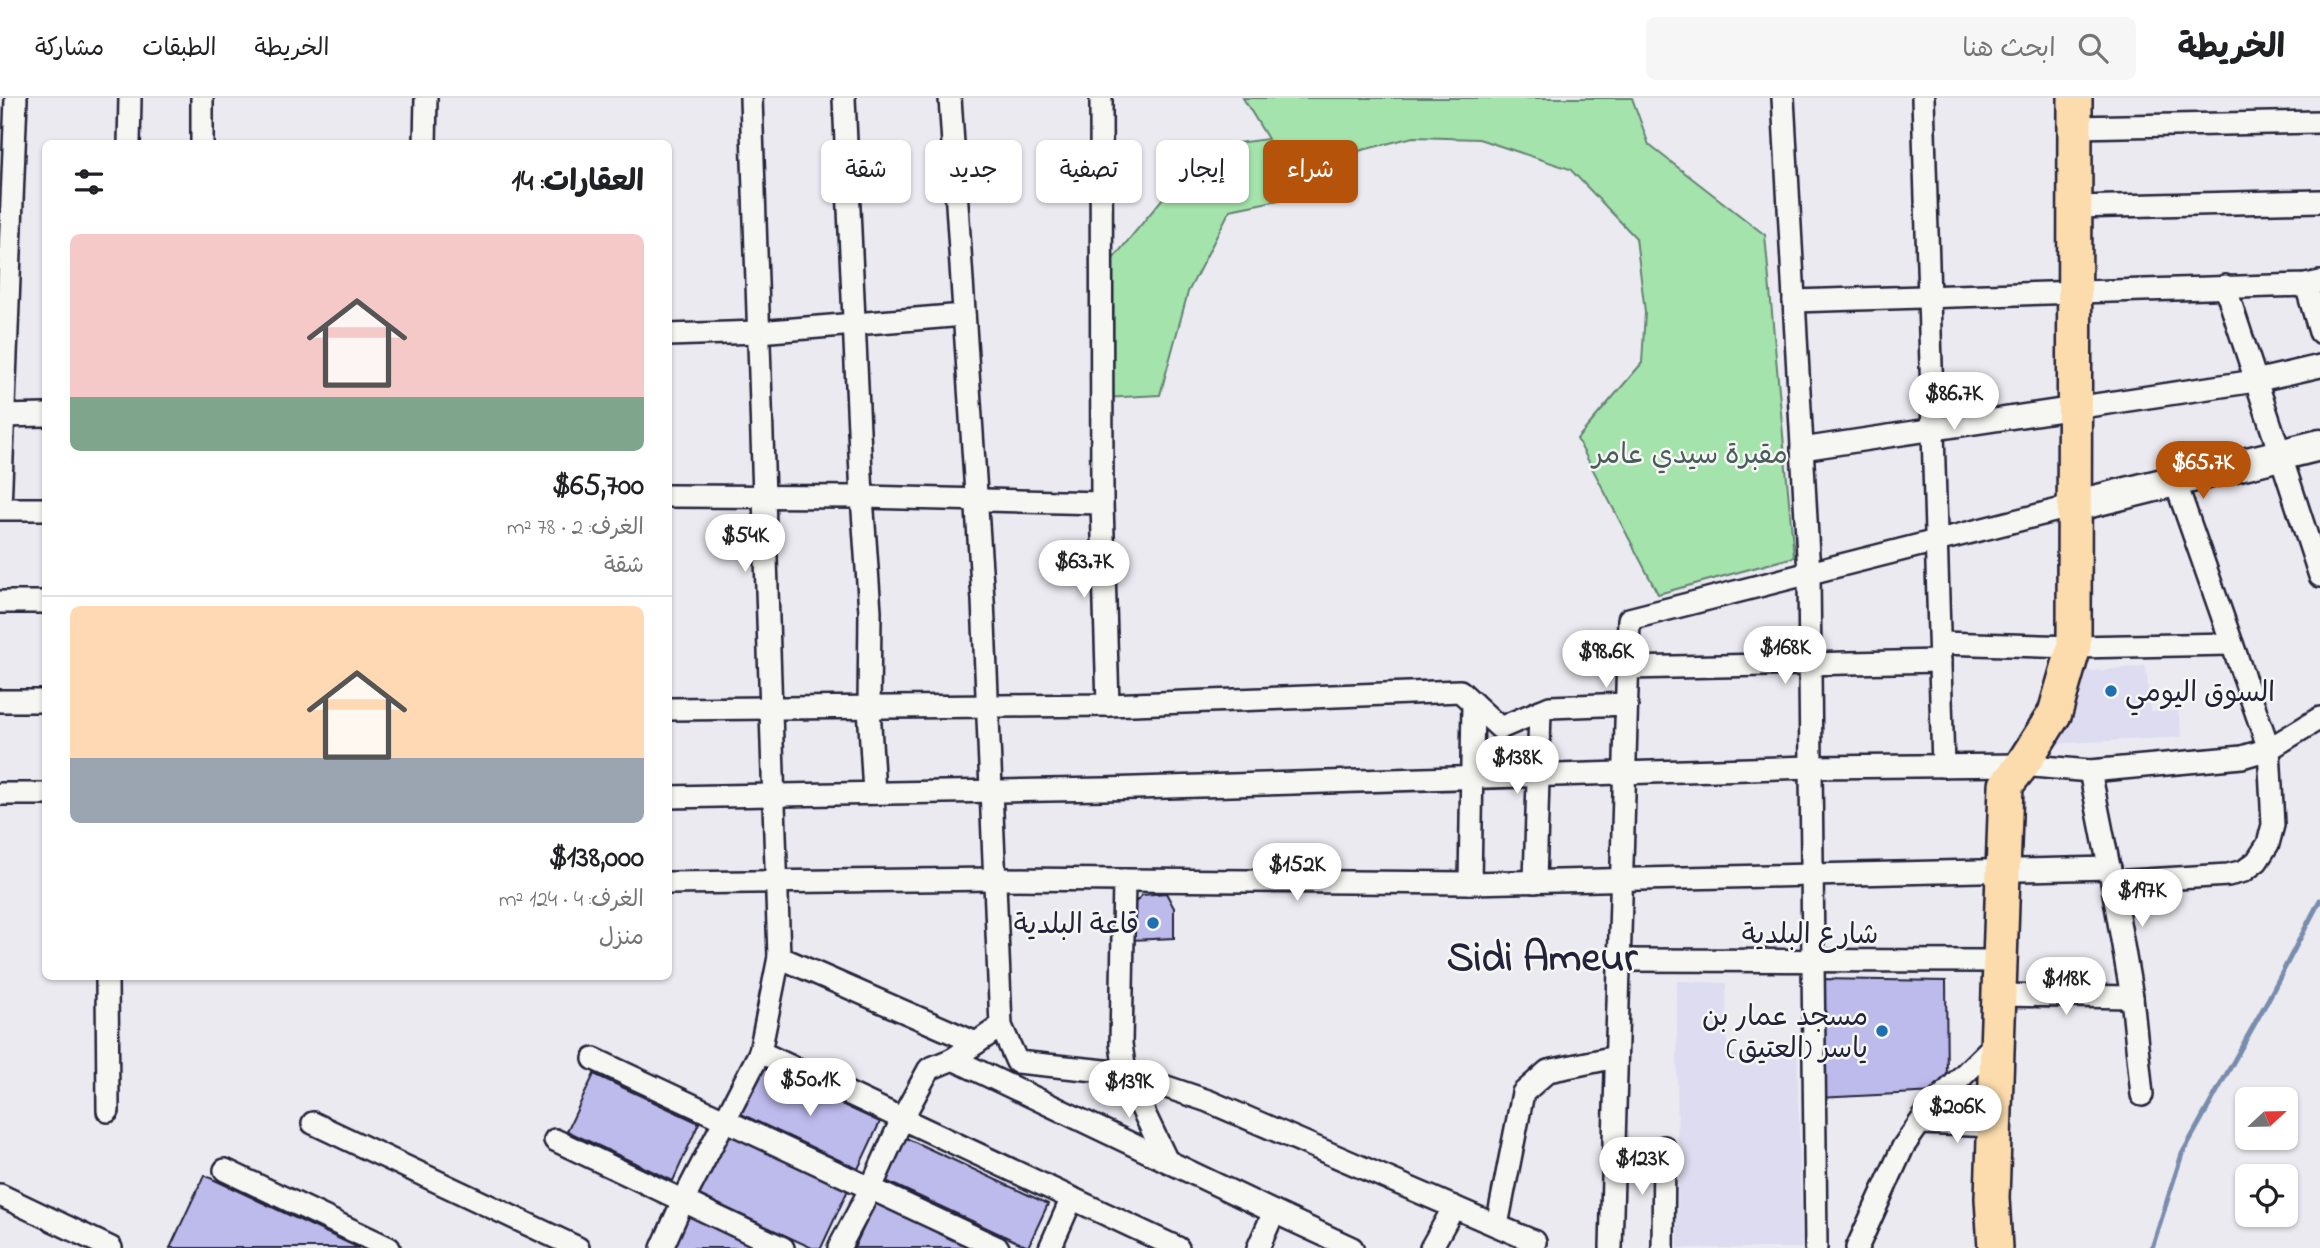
<!DOCTYPE html>
<html lang="ar">
<head>
<meta charset="utf-8">
<style>
	:root { --surface:#fff; --page:#f6f6f6; --text:#202124; --muted:#757577; --line:#e0e0e0; --accent:#b45309 }
	body { margin:0; font-family:"Indie Flower","Playpen Sans Arabic",sans-serif; background:var(--page); color:var(--text); direction:rtl; height:100vh; display:flex; flex-direction:column; font-size:26px; white-space:nowrap }
	* { box-sizing:border-box; margin:0 }
	p { font-size:23px; color:var(--muted) }
	.icon { flex:none; width:38px; height:38px; fill:none; stroke:currentColor; stroke-width:2; stroke-linecap:round; stroke-linejoin:round }
	.map { position:relative; flex:1; overflow:hidden; direction:ltr }
	.side { position:absolute; left:42px; top:42px; width:630px; height:840px; display:flex; flex-direction:column; background:var(--surface); border-radius:10px; box-shadow:0 2px 5px #0004; direction:rtl }
	.side>* { flex:none }
	.top-card { position:absolute; left:693px; top:42px; width:665px; height:63px; direction:rtl; display:flex; gap:14px }
	.needle { width:46px; rotate:68deg }
	.tools { position:absolute; left:2235px; top:989px; display:grid; gap:14px }
	.tools a { display:grid; place-items:center; width:63px; height:63px; border-radius:10px; background:var(--surface); box-shadow:0 2px 5px #0004; font-size:35px }
	.price { position:absolute; translate:-50% -60px; padding:0 16px; border-radius:24px; background:#fff; color:#222; font-size:23px; line-height:46px; filter:drop-shadow(0 2px 4px #0008) }
	.price::after { content:''; position:absolute; left:50%; top:42px; width:21px; height:16px; margin-left:-10px; background:inherit; clip-path:polygon(0 0,100% 0,50% 100%) }
	.price.selected { background:var(--accent); color:#fff }
	ul { padding:0; list-style:none }
	li { display:grid; align-content:center; gap:14px; height:371px; padding:0 28px }
	li+li { border-top:2px solid var(--line) }
	li span { display:grid; place-items:center; height:217px; border-radius:10px; color:#555 }
	li>.icon { margin-inline-start:auto }
	span .icon { width:126px; height:126px; fill:#fffc; stroke-width:1 }
	li b { font-size:30px }
	h2 { display:flex; justify-content:space-between; align-items:center; height:84px; padding:0 28px; font-size:30px }
	.chip { padding:0 24px; border-radius:10px; background:var(--surface); box-shadow:0 2px 5px #0004; font-size:24px; line-height:63px }
	.chip.selected { background:var(--accent); color:#fff }
	header { display:flex; align-items:center; gap:42px; box-sizing:border-box; height:98px; padding:0 35px; background:var(--surface); border-bottom:2px solid var(--line) }
	header strong { font-size:33px }
	nav { display:flex; gap:38px; margin-inline-start:auto; font-size:24px }
	.search { width:490px; height:63px; background:var(--page); display:flex; align-items:center; gap:18px; box-sizing:border-box; padding:0 24px; border-radius:10px; color:var(--muted); font-size:26px }
	.map>svg:first-child { display:block }
	.built { fill:#dddcf0 }
	.green { fill:#a4e3ab; stroke:#638273; stroke-width:2 }
	.lines { fill:none; stroke-linecap:round; stroke-linejoin:round }
	.stream { stroke:#788dad; stroke-width:5 }
	.building { fill:#bdbaec; stroke:#22223b; stroke-width:2 }
	.minor-casing { stroke:#22223b; stroke-width:26 }
	.secondary-casing { stroke:#22223b; stroke-width:35 }
	.primary-casing { stroke:#22223b; stroke-width:38 }
	.minor { stroke:#f6f6f2; stroke-width:21 }
	.secondary { stroke:#f6f6f2; stroke-width:30 }
	.primary { stroke:#fcdcac; stroke-width:33 }
	.poi-dot { fill:#1f6fb2; stroke:#f6f6f2; stroke-width:2.5 }
	.labels { text-anchor:middle; stroke-width:5; stroke-linejoin:round; paint-order:stroke }
	.park-label { font-size:28px; fill:#495c5d; stroke:#f6f6f2 }
	.poi-label { font-size:28px; fill:#22223b; stroke:#f6f6f2; text-anchor:end }
	.street-label { font-size:28px; fill:#22223b; stroke:#f6f6f2 }
	.town-label { font-size:42px; font-weight:bold; fill:#22223b; stroke:#f6f6f2 }
</style>
</head>
<body>
<header>
<strong>الخريطة</strong>
<div class="search"><svg class="icon" aria-label="search" viewBox="0 0 24 24"><circle cx="10" cy="10" r="6"/><path d="M15 15l6 6"/></svg>ابحث هنا</div>
<nav><a>الخريطة</a><a>الطبقات</a><a>مشاركة</a></nav>
</header>
<div class="map">
<svg width="2320" height="1150" viewBox="0 0 2320 1150">
	<rect width="100%" height="100%" fill="#ebeaf1"/>
	<filter id="ink" filterUnits="userSpaceOnUse"><feTurbulence type="fractalNoise" baseFrequency=".0143" numOctaves="2"/><feDisplacementMap in="SourceGraphic" scale="14" xChannelSelector="R" yChannelSelector="G"/><feConvolveMatrix kernelMatrix="1 2 1 2 8 2 1 2 1" color-interpolation-filters="sRGB"/></filter>
	<g filter="url(#ink)">
		<g class="built">
			<polygon points="2146,568 2150,613 2178,613 2182,639 2049,646 2081,574"/>
			<polygon points="1677,883 1726,885 1727,957 1797,954 1802,1150 1678,1150"/>
		</g>
		<polygon class="green" points="1243,0 1632,0 1649,47 1765,137 1794,459 1658,496 1577,341 1642,265 1645,214 1636,140 1570,71 1479,41 1413,39 1351,55 1289,100 1230,112 1188,194 1160,297 1104,300 1103,173 1205,49 1268,41"/>
		<g class="lines">
			<polyline class="stream" points="2152,1150 2182,1056 2269,900 2320,802"/>
		</g>
		<g class="building">
			<polygon points="1166,795 1174,810 1174,840 1131,842 1131,809 1142,797"/>
			<polygon points="1817,881 1946,883 1947,982 1937,994 1818,1000"/>
			<polygon points="761,969 880,1024 858,1071 739,1015"/>
			<polygon points="594,976 699,1025 673,1083 567,1033"/>
			<polygon points="728,1035 848,1092 821,1150 812,1150 699,1097"/>
			<polygon points="906,1040 1048,1106 1028,1149 886,1083"/>
			<polygon points="204,1077 359,1150 170,1150"/>
			<polygon points="876,1103 975,1150 854,1150"/>
			<polygon points="689,1118 756,1150 674,1150"/>
		</g>
		<g class="lines">
			<g class="minor-casing">
				<g id="minor">
					<polyline points="16,0 0,411 46,411"/>
					<polyline points="751,0 779,859 760,954"/>
					<polyline points="844,0 862,399 870,513 869,610 874,695"/>
					<polyline points="950,0 983,502 1001,928 1017,964 1125,975 1167,1063"/>
					<polyline points="1783,0 1809,476 1816,1150"/>
					<path d="M1923,0C1928,223 1938,445 1943,668"/>
					<polyline points="2075,29 2320,24"/>
					<polyline points="129,46 130,0"/>
					<polyline points="202,46 202,0"/>
					<polyline points="425,46 426,0"/>
					<polyline points="2075,109 2320,103"/>
					<polyline points="2306,187 2320,234"/>
					<polyline points="2225,188 2320,478"/>
					<polyline points="1794,203 2306,187 2320,184"/>
					<polyline points="668,237 758,234 964,217"/>
					<polyline points="0,318 46,317"/>
					<polyline points="1802,351 2255,283 2320,268"/>
					<polyline points="668,398 862,399 1102,405"/>
					<polyline points="0,504 46,504"/>
					<polyline points="1940,545 2074,549 2232,546"/>
					<polyline points="1628,570 1940,563"/>
					<polyline points="0,603 46,603"/>
					<polyline points="1108,607 1460,593 1500,630 1550,609 1627,606"/>
					<polyline points="668,611 1108,607 1102,405 1101,0"/>
					<polyline points="2090,673 2112,784 2132,899 2142,997"/>
					<polyline points="0,696 46,696"/>
					<polyline points="668,699 1104,691 1811,669 2022,667 2090,673 2242,659 2269,651 2320,620"/>
					<polyline points="1124,782 1470,785 2110,770"/>
					<polyline points="1535,784 1540,613"/>
					<polyline points="2112,784 2228,777 2244,773 2257,763 2268,746 2273,727 2269,651 2175,383"/>
					<polyline points="668,785 995,781 1124,782 1121,946 1125,975 1208,1003 1535,1144"/>
					<polyline points="1470,785 1473,605"/>
					<polyline points="779,859 976,945"/>
					<polyline points="1619,862 2001,863"/>
					<polyline points="107,878 108,1013"/>
					<polyline points="2000,897 2132,899"/>
					<polyline points="1001,928 953,961 1274,1114"/>
					<polyline points="594,961 998,1150"/>
					<polyline points="1941,1000 1997,1000"/>
					<polyline points="313,1025 578,1150"/>
					<polyline points="1920,1025 1995,1028"/>
					<polyline points="555,1042 783,1150"/>
					<polyline points="225,1072 389,1150"/>
					<polyline points="0,1097 111,1150"/>
					<polyline points="1497,1127 1523,995 1548,973 1616,959"/>
					<polyline points="662,1150 683,1103 760,954 1178,1150"/>
					<polyline points="839,1150 871,1090 902,1021 929,971 953,961"/>
					<polyline points="1050,1150 1072,1100"/>
					<polyline points="1258,1150 1274,1114 1352,1150"/>
					<polyline points="1431,1150 1454,1109"/>
					<polyline points="1611,1150 1629,521 2074,408"/>
					<polyline points="1663,1150 1664,1049"/>
					<polyline points="1857,1150 1903,1049 1931,1009 1999,942"/>
				</g>
			</g>
			<g class="secondary-casing">
				<polyline id="secondary" points="2074,408 2320,347"/>
			</g>
			<g class="primary-casing">
				<polyline id="primary" points="1995,1150 1992,1100 2006,687 2022,667 2055,615 2074,549 2075,0"/>
			</g>
			<use href="#minor" class="minor"/>
			<use href="#secondary" class="secondary"/>
			<use href="#primary" class="primary"/>
		</g>
	</g>
	<g class="poi-dot">
		<circle cx="2111" cy="593" r="7"/>
		<circle cx="1153" cy="825" r="7"/>
		<circle cx="1882" cy="933" r="7"/>
	</g>
	<g class="labels">
		<g class="park-label">
			<text x="1690" y="365">مقبرة سيدي عامر</text>
		</g>
		<g class="poi-label">
			<text x="2125" y="603" text-anchor="start">السوق اليومي</text>
			<text x="1139" y="835">قاعة البلدية</text>
			<text x="1868" y="927">مسجد عمار بن<tspan x="1868" dy="32">ياسر (العتيق)</tspan></text>
		</g>
		<g class="street-label">
			<text x="1810" y="845">شارع البلدية</text>
		</g>
		<g class="town-label">
			<text x="1542" y="872">Sidi Ameur</text>
		</g>
	</g>
</svg>
<div class="tools">
<a><svg class="needle" viewBox="-14 -14 28 28"><path d="M0-13l5 13h-10z" fill="#e53935"/><path d="M0 13l5-13h-10z" fill="#757577"/></svg></a>
<a><svg class="icon" aria-label="locate" viewBox="0 0 24 24"><circle cx="12" cy="12" r="6"/><path d="M12 2v4M12 18v4M2 12h4M18 12h4"/></svg></a>
</div>
<b class="price" style="left:1954px;top:334px">$86.7K</b>
<b class="price selected" style="left:2203px;top:403px">$65.7K</b>
<b class="price" style="left:745px;top:476px">$54K</b>
<b class="price" style="left:1084px;top:502px">$63.7K</b>
<b class="price" style="left:1785px;top:588px">$168K</b>
<b class="price" style="left:1606px;top:592px">$98.6K</b>
<b class="price" style="left:1517px;top:698px">$138K</b>
<b class="price" style="left:1297px;top:805px">$152K</b>
<b class="price" style="left:2142px;top:831px">$197K</b>
<b class="price" style="left:2066px;top:919px">$118K</b>
<b class="price" style="left:810px;top:1020px">$50.1K</b>
<b class="price" style="left:1129px;top:1022px">$139K</b>
<b class="price" style="left:1957px;top:1047px">$206K</b>
<b class="price" style="left:1642px;top:1099px">$123K</b>
<div class="top-card">
<a class="chip selected">شراء</a>
<a class="chip">إيجار</a>
<a class="chip">تصفية</a>
<a class="chip">جديد</a>
<a class="chip">شقة</a>
</div>
<section class="side">
<h2>العقارات: 14<svg class="icon" aria-label="filters" viewBox="0 0 24 24"><path d="M4 7h16M4 17h16"/><circle cx="9" cy="7" r="2"/><circle cx="15" cy="17" r="2"/></svg></h2>
<ul>
<li><span style="background:linear-gradient(#f6c9c9 75%,#7fa58c 0)"><svg class="icon" aria-label="home" viewBox="0 0 24 24"><path d="M3 11l9-7 9 7M6 9v11h12V9"/></svg></span><div><b>$65,700</b><p>الغرف: 2 · 78 m²</p><p>شقة</p></div></li>
<li><span style="background:linear-gradient(#ffd9b3 70%,#9aa5b1 0)"><svg class="icon" aria-label="home" viewBox="0 0 24 24"><path d="M3 11l9-7 9 7M6 9v11h12V9"/></svg></span><div><b>$138,000</b><p>الغرف: 4 · 124 m²</p><p>منزل</p></div></li>
</ul>
</section>
</div>
</body>
</html>
